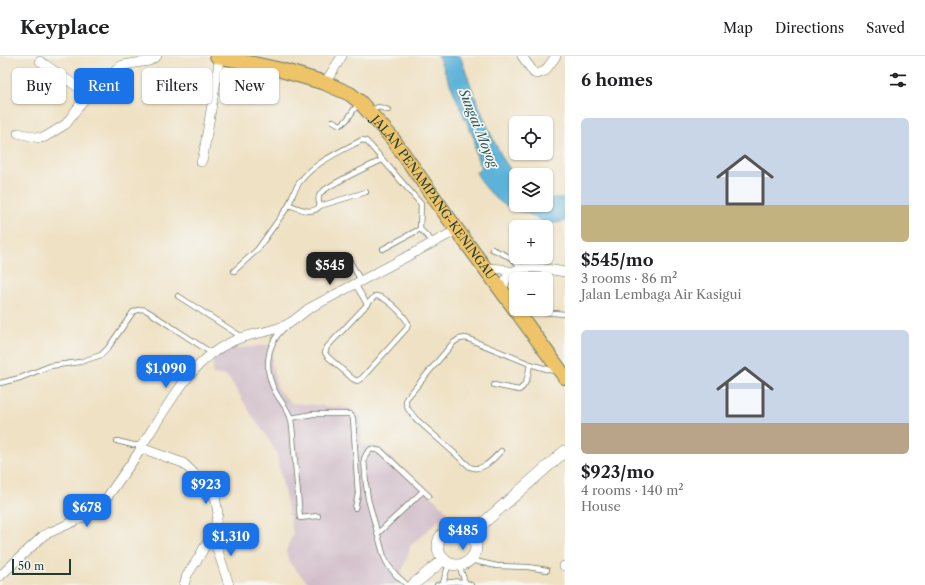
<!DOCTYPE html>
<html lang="en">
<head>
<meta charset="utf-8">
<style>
	:root { --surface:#fff; --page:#f6f6f6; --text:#202124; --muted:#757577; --line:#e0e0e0; --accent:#1a73e8 }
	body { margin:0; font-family:"Libre Caslon Text",serif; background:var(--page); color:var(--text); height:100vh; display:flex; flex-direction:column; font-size:15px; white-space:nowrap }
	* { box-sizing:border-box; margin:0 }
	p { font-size:13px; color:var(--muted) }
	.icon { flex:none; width:22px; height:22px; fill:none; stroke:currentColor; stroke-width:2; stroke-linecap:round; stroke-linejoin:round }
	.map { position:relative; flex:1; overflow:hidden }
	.panel { display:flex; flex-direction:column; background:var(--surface); width:360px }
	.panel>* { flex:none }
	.banner { position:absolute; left:12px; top:12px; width:380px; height:36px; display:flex; gap:8px }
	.controls { position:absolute; left:509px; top:60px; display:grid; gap:8px }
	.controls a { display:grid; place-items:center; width:44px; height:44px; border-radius:6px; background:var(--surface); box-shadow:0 1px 3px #0004; font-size:20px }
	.scale { position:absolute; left:12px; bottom:10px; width:59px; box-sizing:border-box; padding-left:4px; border:2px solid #1f3d34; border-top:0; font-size:11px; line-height:14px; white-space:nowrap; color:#1f3d34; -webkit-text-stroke:3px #f6f6f2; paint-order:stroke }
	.price { position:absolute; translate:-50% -34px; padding:0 9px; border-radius:8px; background:var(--accent); color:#fff; font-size:13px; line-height:26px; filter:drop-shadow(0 1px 2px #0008) }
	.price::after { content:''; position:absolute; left:50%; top:24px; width:12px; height:9px; margin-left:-6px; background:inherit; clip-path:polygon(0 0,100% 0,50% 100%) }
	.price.on { background:#222; color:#fff }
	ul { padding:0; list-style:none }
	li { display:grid; align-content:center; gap:8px; height:212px; padding:0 16px }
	li span { display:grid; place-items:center; height:124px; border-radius:6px; color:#555 }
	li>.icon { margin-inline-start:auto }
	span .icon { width:72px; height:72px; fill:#fffc; stroke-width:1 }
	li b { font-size:17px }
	h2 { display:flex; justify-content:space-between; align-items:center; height:48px; padding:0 16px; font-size:17px }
	.tag { padding:0 14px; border-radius:6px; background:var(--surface); box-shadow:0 1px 3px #0004; font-size:14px; line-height:36px }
	.tag.on { background:var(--accent); color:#fff }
	header { display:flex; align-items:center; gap:24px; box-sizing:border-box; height:56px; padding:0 20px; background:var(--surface); border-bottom:1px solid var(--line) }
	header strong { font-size:19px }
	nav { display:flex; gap:22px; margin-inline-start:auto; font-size:14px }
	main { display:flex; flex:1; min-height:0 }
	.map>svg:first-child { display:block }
	.industrial { fill:#d1bdc9 }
	.water { fill:#5db2d9; stroke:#3e7886 }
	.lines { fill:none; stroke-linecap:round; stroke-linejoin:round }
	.service-casing { stroke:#687666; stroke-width:6 }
	.minor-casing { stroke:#687666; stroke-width:10 }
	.tertiary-casing { stroke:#687666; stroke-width:12 }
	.primary-casing { stroke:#687666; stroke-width:16 }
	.service { stroke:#fff; stroke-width:4.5 }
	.minor { stroke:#fff; stroke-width:9 }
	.tertiary { stroke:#fff; stroke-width:11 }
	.primary { stroke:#efc469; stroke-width:14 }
	.labels { text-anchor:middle; stroke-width:3.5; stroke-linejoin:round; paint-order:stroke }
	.street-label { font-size:12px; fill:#1f3d34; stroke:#f6f6f2 }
	.water-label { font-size:13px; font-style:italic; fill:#2e5a5d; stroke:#f6f6f2 }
</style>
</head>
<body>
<header>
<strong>Keyplace</strong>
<nav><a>Map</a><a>Directions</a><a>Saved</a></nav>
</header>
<main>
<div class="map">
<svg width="565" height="529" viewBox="0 0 565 529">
	<rect width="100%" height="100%" fill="#f6f6f2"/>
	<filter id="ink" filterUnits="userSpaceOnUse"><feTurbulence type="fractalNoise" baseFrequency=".025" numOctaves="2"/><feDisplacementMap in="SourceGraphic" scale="8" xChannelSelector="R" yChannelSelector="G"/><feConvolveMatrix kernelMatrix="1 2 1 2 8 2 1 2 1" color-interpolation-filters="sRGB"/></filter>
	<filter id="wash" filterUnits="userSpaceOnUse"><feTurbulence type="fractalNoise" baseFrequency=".012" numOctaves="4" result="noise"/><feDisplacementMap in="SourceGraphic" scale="16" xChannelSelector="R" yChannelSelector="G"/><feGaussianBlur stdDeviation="0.9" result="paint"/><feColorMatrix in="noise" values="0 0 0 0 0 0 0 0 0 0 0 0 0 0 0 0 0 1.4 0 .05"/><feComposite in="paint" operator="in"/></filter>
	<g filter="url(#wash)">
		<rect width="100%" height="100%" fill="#efe1c3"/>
		<polygon class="industrial" points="268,289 274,289 272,299 272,310 278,334 292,347 349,352 361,361 361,389 380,392 448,456 411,489 401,519 395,529 311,529 290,508 286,495 293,477 276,396 265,377 258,369 231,325 226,320 213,318 213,302 221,296 229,293"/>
		<path class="water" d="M438,0H460C471,30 482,60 496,89C502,100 507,111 516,120V149H546V140L550,142H565V165C544,171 542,163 524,156C521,155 516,155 512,153C496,145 484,132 476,116L482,112C477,103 474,96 475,85Z"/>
	</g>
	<g filter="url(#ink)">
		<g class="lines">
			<g class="service-casing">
				<g id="service">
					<path d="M370,56C377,50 379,50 388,54"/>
					<path d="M333,65L340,69C350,65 351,54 359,48"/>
					<path d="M289,149C291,144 292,139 295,134C306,110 339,96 362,84L366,85L370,89L421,148L420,173L433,186"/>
					<polyline points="320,150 366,136"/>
					<polyline points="383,193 420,173"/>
					<path d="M492,193C503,198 516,202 521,213"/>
					<polyline points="348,202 361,225"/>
					<path d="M234,215L257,194L289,149C300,152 311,160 320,150C319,147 317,142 320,138C324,131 371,109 382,104"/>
					<polyline points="355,228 367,248"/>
					<polyline points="178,240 242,281"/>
					<path d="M375,240C385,239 403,258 408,267L407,272L362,322L357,325L353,323L328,301L325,297L327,291Z"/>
					<polyline points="542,256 565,258"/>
					<path d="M283,273C265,290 264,316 276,337C280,345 290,355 291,364C293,374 293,384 294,394C296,417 298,439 300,462L318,460"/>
					<path d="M0,327L20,322L50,310L80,306L101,299L108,292L133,256C140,253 143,252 149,256L213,298"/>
					<path d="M494,329L519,334C528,328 528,318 530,308"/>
					<polyline points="291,362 313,358 350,358 353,362 358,438 355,452"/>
					<polyline points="117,385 133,389 142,389"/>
					<path d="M501,395C492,404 483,416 470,411L416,363L408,353L406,348V343L453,287L459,283L466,282L530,308L557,316"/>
					<polyline points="377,478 423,435"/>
					<polyline points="470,504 497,510 528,511 547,514"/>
					<polyline points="459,509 465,526 464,529"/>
					<polyline points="407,529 396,519 388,509 384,501 368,443 366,428 364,403 366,398 371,393 381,395 429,440"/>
					<path d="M437,529C448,525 462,524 471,529"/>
					<polyline points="444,529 443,527 449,507"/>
				</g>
			</g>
			<g class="minor-casing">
				<g id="minor">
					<polyline points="522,0 534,17 537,18 545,15 556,0"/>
					<polyline points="40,5 88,38"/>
					<polyline points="325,27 342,0"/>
					<polyline points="18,77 39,82 45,81 66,68 88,38 116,13 123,9 149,5 157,0"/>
					<polyline points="201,106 203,101 220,1"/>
					<polyline points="485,212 502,213 511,216"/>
					<path d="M502,235C504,229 506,219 512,216C527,207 549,214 565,216"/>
					<polyline points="141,392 183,407 200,423 215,441 218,457 213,480 205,490 199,501 187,519 184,529"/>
					<polyline points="213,480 229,529"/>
					<polyline points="564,510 565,510"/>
					<path d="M0,520L44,479L91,458L108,440L139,396L142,389C167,352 190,304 233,285C250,277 271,277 288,268C295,264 302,258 308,253L457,174"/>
				</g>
			</g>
			<g class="tertiary-casing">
				<g id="tertiary">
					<circle cx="457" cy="490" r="19"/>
					<polyline points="472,477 565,395"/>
					<polyline points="413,529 444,503"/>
				</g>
			</g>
			<g class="primary-casing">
				<g id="primary">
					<path id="s1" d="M217,0L281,14L325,27L350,38L360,46L392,82L457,174L565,321"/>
				</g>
			</g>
			<use href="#service" class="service"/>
			<use href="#minor" class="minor"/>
			<use href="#tertiary" class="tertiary"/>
			<use href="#primary" class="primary"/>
		</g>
	</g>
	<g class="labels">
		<g class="street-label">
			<text dy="4" stroke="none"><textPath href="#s1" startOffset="272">JALAN PENAMPANG-KENINGAU</textPath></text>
		</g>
		<g class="water-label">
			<text transform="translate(479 72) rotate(68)" y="5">Sungai Moyog</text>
		</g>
	</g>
</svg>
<div class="controls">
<a><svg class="icon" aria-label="locate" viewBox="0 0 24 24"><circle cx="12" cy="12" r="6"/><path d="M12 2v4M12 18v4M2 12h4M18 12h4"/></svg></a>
<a><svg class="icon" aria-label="layers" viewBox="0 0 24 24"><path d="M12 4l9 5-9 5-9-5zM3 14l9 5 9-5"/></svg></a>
<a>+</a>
<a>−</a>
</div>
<div class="scale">50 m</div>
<b class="price on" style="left:330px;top:230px">$545</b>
<b class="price" style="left:166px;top:333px">$1,090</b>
<b class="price" style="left:206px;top:449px">$923</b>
<b class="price" style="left:87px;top:472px">$678</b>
<b class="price" style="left:463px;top:495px">$485</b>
<b class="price" style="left:231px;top:501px">$1,310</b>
<div class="banner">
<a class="tag">Buy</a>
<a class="tag on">Rent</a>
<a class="tag">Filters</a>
<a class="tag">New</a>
</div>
</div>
<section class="panel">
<h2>6 homes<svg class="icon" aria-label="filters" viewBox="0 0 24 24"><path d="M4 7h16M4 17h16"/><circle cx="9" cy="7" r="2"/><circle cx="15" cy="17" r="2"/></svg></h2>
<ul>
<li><span style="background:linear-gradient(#c9d6e8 70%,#c2b280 0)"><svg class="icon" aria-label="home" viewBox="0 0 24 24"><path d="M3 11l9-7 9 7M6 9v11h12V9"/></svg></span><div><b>$545/mo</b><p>3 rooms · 86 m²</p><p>Jalan Lembaga Air Kasigui</p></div></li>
<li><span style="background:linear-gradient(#c9d6e8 75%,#b9a48a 0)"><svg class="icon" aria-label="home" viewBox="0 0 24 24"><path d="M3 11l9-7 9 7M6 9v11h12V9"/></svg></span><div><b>$923/mo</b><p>4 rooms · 140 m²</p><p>House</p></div></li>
</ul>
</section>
</main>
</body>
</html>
